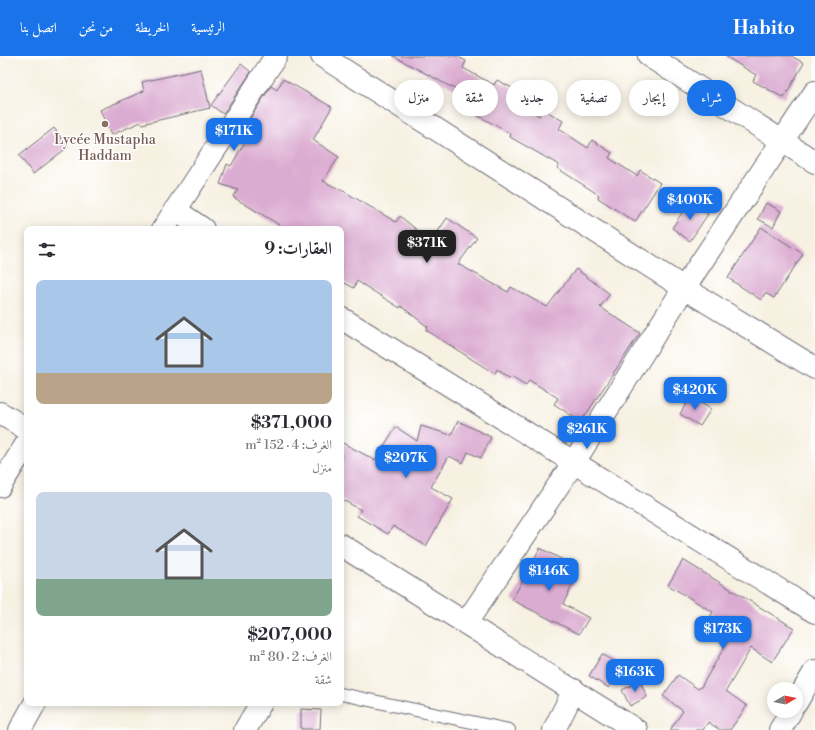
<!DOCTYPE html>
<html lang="ar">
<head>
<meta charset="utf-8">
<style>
	:root { --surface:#fff; --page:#f2f2f3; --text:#2b2b33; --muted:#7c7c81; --accent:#1a73e8 }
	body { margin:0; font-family:"Libre Bodoni",Amiri,serif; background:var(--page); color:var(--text); direction:rtl; height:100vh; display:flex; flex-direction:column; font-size:15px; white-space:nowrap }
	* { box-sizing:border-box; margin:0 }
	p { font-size:13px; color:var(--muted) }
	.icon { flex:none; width:22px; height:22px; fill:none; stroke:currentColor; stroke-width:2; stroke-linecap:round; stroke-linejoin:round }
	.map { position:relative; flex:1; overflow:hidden; direction:ltr }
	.side { position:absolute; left:24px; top:170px; width:320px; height:480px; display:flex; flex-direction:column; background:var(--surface); border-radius:8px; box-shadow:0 2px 10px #0003; direction:rtl }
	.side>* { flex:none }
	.guide { position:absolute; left:356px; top:24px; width:380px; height:36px; direction:rtl; display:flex; gap:8px }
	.needle { width:26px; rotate:80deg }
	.tools { position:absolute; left:767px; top:626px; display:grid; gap:8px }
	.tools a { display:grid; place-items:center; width:36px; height:36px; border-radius:50%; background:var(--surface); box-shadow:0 2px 10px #0003; font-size:20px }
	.price { position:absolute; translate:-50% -34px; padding:0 9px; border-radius:8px; background:var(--accent); color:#fff; font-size:13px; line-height:26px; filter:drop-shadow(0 1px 2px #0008) }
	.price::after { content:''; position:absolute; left:50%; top:24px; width:12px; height:9px; margin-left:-6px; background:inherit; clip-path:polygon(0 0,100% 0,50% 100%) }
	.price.on { background:#222; color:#fff }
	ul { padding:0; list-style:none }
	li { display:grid; align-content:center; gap:8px; height:212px; padding:0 12px }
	li span { display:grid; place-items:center; height:124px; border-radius:8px; color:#555 }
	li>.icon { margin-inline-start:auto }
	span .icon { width:72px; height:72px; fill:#fffc; stroke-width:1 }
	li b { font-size:17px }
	h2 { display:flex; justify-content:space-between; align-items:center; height:48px; padding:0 12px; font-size:17px }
	.pill { padding:0 14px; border-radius:18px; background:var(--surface); box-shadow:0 2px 10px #0003; font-size:14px; line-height:36px }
	.pill.on { background:var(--accent); color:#fff }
	header { display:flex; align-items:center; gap:24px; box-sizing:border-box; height:56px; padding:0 20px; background:var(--accent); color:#fff }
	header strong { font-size:19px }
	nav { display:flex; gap:22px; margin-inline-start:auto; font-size:14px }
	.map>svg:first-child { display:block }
	.building { fill:#dbacd1 }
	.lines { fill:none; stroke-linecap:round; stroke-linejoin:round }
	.lane-casing { stroke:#6d6a75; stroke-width:14 }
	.street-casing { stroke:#6d6a75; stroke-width:24 }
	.secondary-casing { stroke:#6d6a75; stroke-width:24 }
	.lane { stroke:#fff; stroke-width:12 }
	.street { stroke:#fff; stroke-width:22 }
	.secondary { stroke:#fff; stroke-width:22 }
	.education-dot { fill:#8d6e63; stroke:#fff; stroke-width:1.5 }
	.labels { text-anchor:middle; stroke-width:3; stroke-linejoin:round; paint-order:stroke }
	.education-label { font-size:14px; fill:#785e54; stroke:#fff }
</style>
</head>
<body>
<header>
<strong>Habito</strong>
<nav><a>الرئيسية</a><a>الخريطة</a><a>من نحن</a><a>اتصل بنا</a></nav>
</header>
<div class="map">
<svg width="815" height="674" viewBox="0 0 815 674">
	<rect width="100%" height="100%" fill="#fff"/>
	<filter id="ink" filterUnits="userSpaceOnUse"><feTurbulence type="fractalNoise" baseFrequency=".025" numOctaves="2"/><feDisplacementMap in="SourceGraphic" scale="8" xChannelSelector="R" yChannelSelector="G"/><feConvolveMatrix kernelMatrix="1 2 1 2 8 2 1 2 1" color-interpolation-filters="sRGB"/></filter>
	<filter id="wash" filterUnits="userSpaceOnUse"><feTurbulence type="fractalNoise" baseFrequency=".012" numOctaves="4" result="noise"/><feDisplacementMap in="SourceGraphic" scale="16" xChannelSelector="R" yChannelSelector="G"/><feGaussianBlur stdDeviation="0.9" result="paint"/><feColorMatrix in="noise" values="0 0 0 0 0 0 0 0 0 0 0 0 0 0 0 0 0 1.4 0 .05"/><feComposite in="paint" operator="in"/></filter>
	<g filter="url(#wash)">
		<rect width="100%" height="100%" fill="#f7f1e2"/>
		<g id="blocks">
			<g class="building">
				<polygon points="393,0 456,0 466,5 463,12 494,29 497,24 516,34 511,44 539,60 543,53 563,65 559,73 588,92 592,84 612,97 609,102 637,120 640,114 660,127 635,166 598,142 599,139 557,112 559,109 510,81 511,78 464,52 470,41"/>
				<polygon points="725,0 791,0 804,7 784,42 753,25 756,19"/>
				<polygon points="241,8 251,16 223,58 211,49"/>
				<polygon points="201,13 210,52 142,68 141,66 111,79 100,54 144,35 142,26"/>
				<polygon points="283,23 332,51 313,84 339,101 323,125 345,136 396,166 400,160 431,186 447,162 477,182 458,208 508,236 511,231 547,251 576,213 610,238 600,251 640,277 581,366 554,348 558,342 529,324 526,329 511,320 509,322 497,313 495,318 426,274 428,271 401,250 400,252 357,225 354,232 341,225 341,173 286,173 233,141 238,134 220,128 227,108 231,110 250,77 244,72 271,30 277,34"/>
				<polygon points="54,72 68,91 33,118 19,99"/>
				<polygon points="690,145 708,158 690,185 672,172"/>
				<polygon points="766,147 781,155 773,171 758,163"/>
				<polygon points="761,171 803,198 774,242 765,237 761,244 728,222"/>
				<polygon points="690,341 711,353 700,370 680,358"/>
				<polygon points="458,365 491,381 481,402 468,396 463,407 449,400 431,431 453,443 426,490 393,470 388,478 357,460 361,454 341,443 341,386 375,404 396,371 417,385 421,370 451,379"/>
				<polygon points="540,492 565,505 558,518 574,526 563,548 589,562 579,578 512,544"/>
				<polygon points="683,504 794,572 772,606 751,592 726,635 747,650 730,674 720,674 708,666 703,674 670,674 683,655 663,640 678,619 698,633 701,631 731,580 708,565 713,556 668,529"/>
				<polygon points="602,598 622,610 609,632 589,620"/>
				<polygon points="640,625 647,641 630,650 622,634"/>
				<polygon points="301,653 321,654 320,673 301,673"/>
			</g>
		</g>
	</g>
	<g filter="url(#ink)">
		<use href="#blocks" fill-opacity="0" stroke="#6d6a75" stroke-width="1"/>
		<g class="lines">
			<g class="lane-casing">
				<polyline id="lane" points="341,638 509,674"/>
			</g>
			<g class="street-casing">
				<g id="street">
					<polyline points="322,0 684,232 815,312"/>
					<polyline points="649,0 815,106"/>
					<polyline points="175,154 203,173"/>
					<polyline points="341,262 815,556"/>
					<polyline points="0,357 27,373"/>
					<polyline points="341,489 636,674"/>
					<polyline points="466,567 574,406 684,232 815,36"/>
					<polyline points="796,647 815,615"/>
					<polyline points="20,674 35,647"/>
					<polyline points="245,674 261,647"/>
					<polyline points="554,674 574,634"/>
					<polyline points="780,674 791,655"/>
				</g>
			</g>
			<g class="secondary-casing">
				<g id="secondary">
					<polyline points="163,173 276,0"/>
					<polyline points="0,430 27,387"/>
				</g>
			</g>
			<use href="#lane" class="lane"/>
			<use href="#street" class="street"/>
			<use href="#secondary" class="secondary"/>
		</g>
	</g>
	<circle class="education-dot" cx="105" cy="68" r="4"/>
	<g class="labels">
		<g class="education-label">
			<text x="105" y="88">Lycée Mustapha<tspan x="105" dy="16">Haddam</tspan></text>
		</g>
	</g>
</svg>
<div class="tools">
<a><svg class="needle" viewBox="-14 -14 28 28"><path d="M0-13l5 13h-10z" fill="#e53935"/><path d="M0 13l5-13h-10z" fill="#7c7c81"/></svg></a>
</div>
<b class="price" style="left:234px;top:96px">$171K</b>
<b class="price" style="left:690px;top:165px">$400K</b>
<b class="price on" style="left:427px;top:208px">$371K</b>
<b class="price" style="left:695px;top:355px">$420K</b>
<b class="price" style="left:587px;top:394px">$261K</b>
<b class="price" style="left:406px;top:423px">$207K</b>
<b class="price" style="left:549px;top:536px">$146K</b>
<b class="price" style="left:723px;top:594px">$173K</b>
<b class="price" style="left:635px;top:637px">$163K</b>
<div class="guide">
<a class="pill on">شراء</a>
<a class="pill">إيجار</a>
<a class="pill">تصفية</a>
<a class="pill">جديد</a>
<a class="pill">شقة</a>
<a class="pill">منزل</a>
</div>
<section class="side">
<h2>العقارات: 9<svg class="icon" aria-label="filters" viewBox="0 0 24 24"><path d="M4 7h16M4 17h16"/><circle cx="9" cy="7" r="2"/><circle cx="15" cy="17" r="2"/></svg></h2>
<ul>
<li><span style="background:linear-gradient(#a9c7e8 75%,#b9a48a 0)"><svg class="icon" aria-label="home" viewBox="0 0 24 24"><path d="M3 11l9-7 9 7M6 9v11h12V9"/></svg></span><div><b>$371,000</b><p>الغرف: 4 · 152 m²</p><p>منزل</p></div></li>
<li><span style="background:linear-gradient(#c9d6e8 70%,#7fa58c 0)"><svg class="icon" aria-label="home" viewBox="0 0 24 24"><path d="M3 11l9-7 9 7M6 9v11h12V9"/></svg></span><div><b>$207,000</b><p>الغرف: 2 · 80 m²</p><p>شقة</p></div></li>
</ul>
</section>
</div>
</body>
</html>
